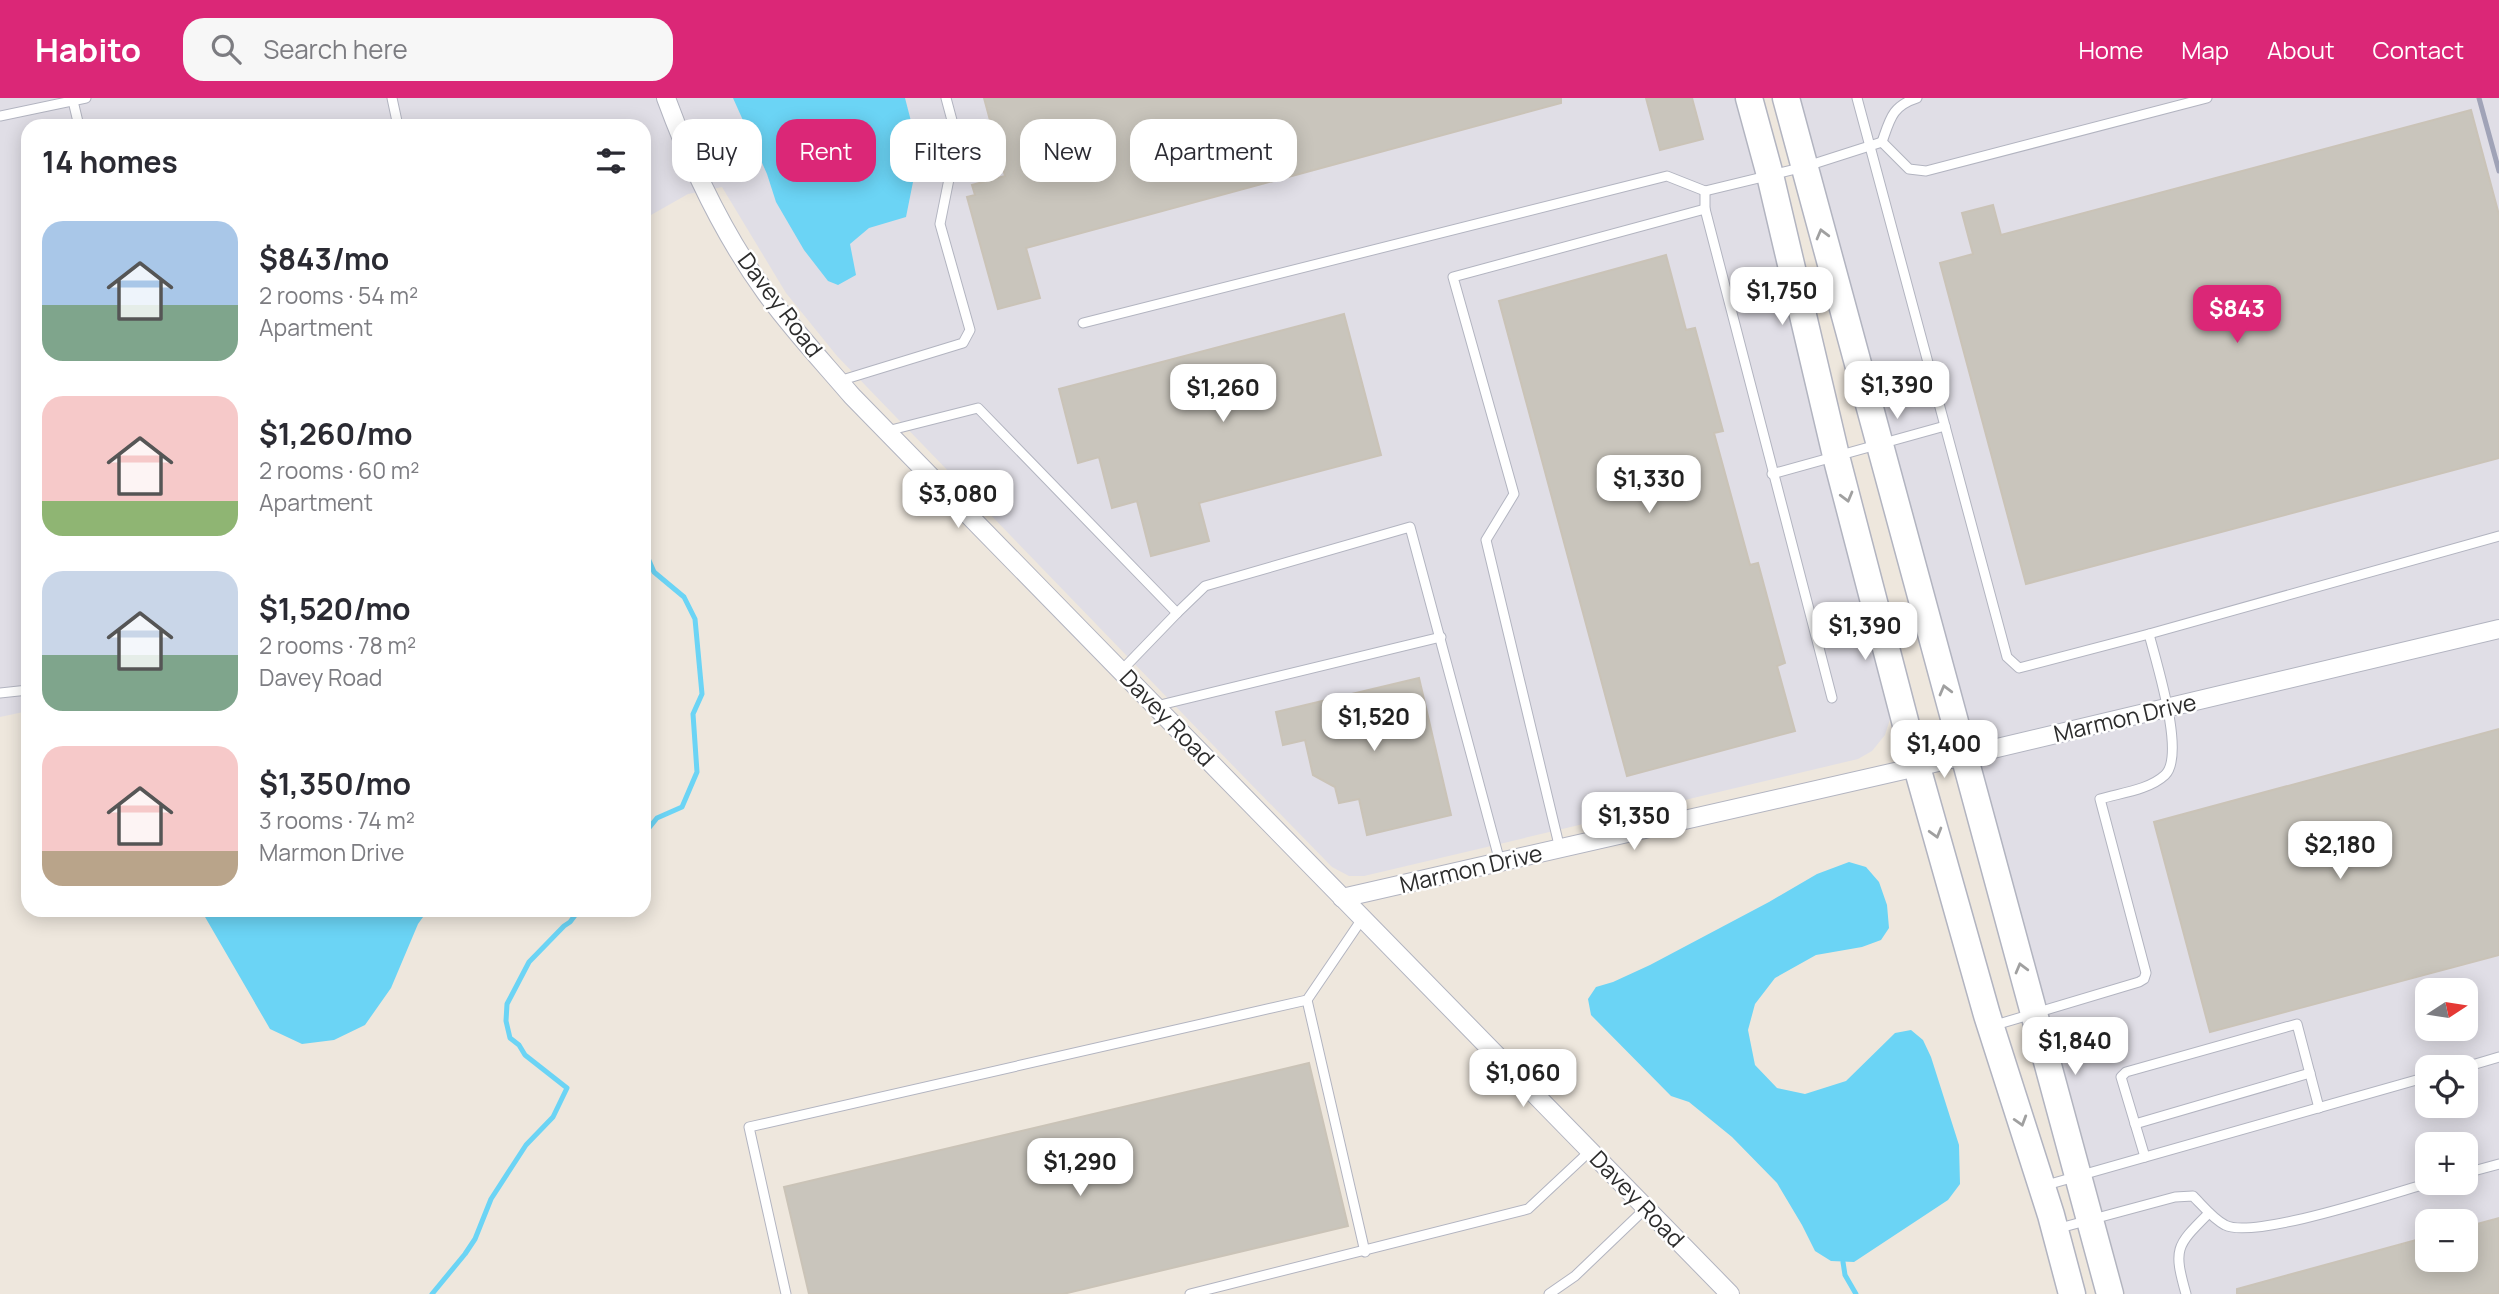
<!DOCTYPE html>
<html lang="en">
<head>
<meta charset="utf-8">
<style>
	:root { --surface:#fff; --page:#f7f7f7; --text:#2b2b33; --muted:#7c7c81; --accent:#db2777 }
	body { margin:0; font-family:Manrope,sans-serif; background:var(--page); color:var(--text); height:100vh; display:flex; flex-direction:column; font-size:26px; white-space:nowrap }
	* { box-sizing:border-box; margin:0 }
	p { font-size:23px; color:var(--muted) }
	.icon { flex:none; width:38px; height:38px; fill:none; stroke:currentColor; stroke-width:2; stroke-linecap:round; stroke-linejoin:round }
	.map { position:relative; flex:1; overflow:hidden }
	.details { position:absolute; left:21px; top:21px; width:630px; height:798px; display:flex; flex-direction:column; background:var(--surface); border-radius:21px; box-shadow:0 4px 18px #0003 }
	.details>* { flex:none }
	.guide { position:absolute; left:672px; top:21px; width:665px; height:63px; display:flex; gap:14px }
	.needle { width:46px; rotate:78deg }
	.controls { position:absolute; left:2415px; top:880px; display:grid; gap:14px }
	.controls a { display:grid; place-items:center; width:63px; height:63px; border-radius:14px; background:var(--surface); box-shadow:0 4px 18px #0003; font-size:35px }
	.price { position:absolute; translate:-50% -60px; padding:0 16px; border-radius:14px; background:#fff; color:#222; font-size:23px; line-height:46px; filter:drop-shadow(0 2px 4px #0008) }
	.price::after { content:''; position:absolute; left:50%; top:42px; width:21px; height:16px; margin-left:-10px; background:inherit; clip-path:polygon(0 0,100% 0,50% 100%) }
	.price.selected { background:var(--accent); color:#fff }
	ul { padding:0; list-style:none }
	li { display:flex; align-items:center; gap:21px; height:175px; padding:0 21px }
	li span { display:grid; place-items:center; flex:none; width:196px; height:140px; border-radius:21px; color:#555 }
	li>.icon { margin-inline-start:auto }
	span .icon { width:84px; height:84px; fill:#fffc; stroke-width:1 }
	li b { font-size:30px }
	h2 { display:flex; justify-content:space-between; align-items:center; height:84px; padding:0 21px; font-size:30px }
	.chip { padding:0 24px; border-radius:21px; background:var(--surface); box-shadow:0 4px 18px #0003; font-size:24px; line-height:63px }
	.chip.selected { background:var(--accent); color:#fff }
	header { display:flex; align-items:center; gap:42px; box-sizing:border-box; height:98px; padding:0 35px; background:var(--accent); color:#fff }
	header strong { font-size:33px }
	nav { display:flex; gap:38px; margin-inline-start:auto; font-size:24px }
	.search { width:490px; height:63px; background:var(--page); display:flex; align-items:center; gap:18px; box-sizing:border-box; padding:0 24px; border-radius:21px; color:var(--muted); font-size:26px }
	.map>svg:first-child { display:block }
	.industrial { fill:#e0dee6; fill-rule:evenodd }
	.water { fill:#6bd4f5 }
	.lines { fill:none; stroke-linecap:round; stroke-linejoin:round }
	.stream { stroke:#6bd4f5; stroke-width:5 }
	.building { fill:#c9c5bc; stroke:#cac3b7; stroke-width:2 }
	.lane-casing { stroke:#b2b4c0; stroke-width:11 }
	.street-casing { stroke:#b2b4c0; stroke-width:20 }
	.secondary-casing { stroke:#b2b4c0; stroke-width:29 }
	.lane { stroke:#fff; stroke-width:9 }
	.street { stroke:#fff; stroke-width:18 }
	.secondary { stroke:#fff; stroke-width:26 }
	.rail { stroke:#a0a3b7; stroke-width:5 }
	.oneway { stroke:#a0a0a0 }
	.labels { text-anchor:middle; stroke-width:5; stroke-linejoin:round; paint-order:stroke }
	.street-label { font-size:23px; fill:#2c2c2c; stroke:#fff }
</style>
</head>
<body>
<header>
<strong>Habito</strong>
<div class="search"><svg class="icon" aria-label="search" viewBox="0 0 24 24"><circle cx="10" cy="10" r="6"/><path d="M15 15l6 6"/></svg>Search here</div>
<nav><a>Home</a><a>Map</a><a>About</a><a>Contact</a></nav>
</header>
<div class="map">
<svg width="2499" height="1196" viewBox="0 0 2499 1196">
	<rect width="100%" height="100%" fill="#eee7dd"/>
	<g class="industrial">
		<polygon points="0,0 1738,0 1891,618 1885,637 1872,653 1858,661 1364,778 1349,778 1332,769 1242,677 837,258 786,195 722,89 688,96 644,121 644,28 28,28 28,613 0,619"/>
		<path d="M1799,0H2499V1196H2125ZM2427,892H2466V931H2427ZM2427,970H2466V1008H2427ZM2427,1046H2466V1085H2427ZM2427,1124H2466V1162H2427Z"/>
	</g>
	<g class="water">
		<polygon points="733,0 905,0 919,54 906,119 869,130 850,146 856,177 838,187 828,183 804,152 776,104 767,76"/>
		<polygon points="1849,764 1866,769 1879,784 1887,807 1889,830 1881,842 1862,849 1816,857 1775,880 1755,906 1748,932 1755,967 1777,990 1805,996 1846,983 1895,935 1911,932 1923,942 1931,959 1959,1047 1960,1086 1948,1102 1854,1164 1831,1163 1815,1153 1802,1127 1777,1085 1732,1039 1689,1004 1671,998 1591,917 1588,901 1596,889 1613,884 1650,867 1769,804 1817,776"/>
		<polygon points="201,812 428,812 418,826 391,890 365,927 334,942 302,946 270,931"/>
	</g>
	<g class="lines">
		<g class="stream">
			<polyline points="644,451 654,474 684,499 695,521 702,596 693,616 697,674 682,709 657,720 644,736"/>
			<polyline points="1843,1164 1845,1177 1856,1196"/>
			<polyline points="432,1196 465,1156 475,1141 491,1101 526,1047 553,1019 567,990 525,957 519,947 510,940 506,923 507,906 529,864 564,828 570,824 579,812"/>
		</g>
	</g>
	<g class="building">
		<polygon points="984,0 1561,0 1561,5 1026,150 1040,200 998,211 967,99 975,97 972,87 1005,78"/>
		<polygon points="1646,0 1692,0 1703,41 1660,52"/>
		<polygon points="2471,12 2499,117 2499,360 2026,486 1940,165 1973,156 1962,115 1993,107 2001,137"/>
		<polygon points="1666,157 1686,232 1695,230 1723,333 1714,335 1750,467 1758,465 1785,565 1777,568 1795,633 1627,678 1499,203"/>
		<polygon points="1344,216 1381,357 1199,405 1209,443 1151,458 1137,403 1112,410 1099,359 1078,365 1059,291"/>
		<polygon points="1419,580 1451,717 1367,737 1359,701 1339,705 1335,689 1313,677 1305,642 1283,647 1276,614"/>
		<polygon points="2499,631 2499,857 2210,934 2154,724"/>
		<polygon points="1309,965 1348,1128 1063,1196 809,1196 784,1089"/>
		<polygon points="2499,1120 2499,1196 2237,1196 2237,1191 2427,1139 2427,1162 2466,1162 2466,1129"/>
	</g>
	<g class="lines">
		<g class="lane-casing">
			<g id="lane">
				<polyline points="392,0 398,28"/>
				<polyline points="1857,0 2007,559 2019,570 2149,536 2499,438"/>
				<polyline points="73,3 79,28"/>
				<polyline points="0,18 86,0"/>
				<polyline points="1882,44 1909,71 1926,73 2207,0"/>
				<path d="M1882,44C1890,21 1892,8 1917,0"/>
				<polyline points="1705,93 1705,111 1832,600"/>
				<polyline points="1083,225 1667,78 1705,93 1804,69 1882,44"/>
				<polyline points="839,283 963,245 970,232 940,126 957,41 946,0"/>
				<polyline points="887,333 978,310 1177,515 1205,488 1410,429 1500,764"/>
				<polyline points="1772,376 1945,328"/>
				<polyline points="1121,573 1177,515"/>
				<polyline points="0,595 28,592"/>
				<polyline points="1156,608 1441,539"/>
				<polyline points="1560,751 1486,442 1514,396 1453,179 1705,111"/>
				<polyline points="1307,902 1365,1154"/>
				<path d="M1992,928L2139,884L2144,881L2146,875L2100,701C2120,695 2149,692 2165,677C2186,657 2156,564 2149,536"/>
				<polyline points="2462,970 2499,959"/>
				<polyline points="2135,1026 2310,975"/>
				<polyline points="2145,1059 2121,979 2126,974 2297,926 2319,1010"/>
				<polyline points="2466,1075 2499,1066"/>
				<polyline points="2043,1088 2427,979"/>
				<path d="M2056,1131L2175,1099L2193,1098C2203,1108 2213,1121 2225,1127C2253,1142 2393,1095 2429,1085"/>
				<polyline points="786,1196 749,1029 1307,902 1362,821"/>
				<polyline points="1190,1196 1528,1111 1590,1053"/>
				<polyline points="1549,1196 1575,1178 1646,1110"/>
				<path d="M2186,1196C2173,1150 2176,1148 2209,1115"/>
			</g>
		</g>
		<g class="street-casing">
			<g id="street">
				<path d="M666,0C691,68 723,136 766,195C792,231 823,264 852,298L1730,1196"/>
				<polyline points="1342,800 1917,669 2499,531"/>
			</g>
		</g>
		<g class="secondary-casing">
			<g id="secondary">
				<polyline points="1749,0 1770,77 1837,362 1917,669 1987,917 2051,1117 2072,1196"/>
				<polyline points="1786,0 2110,1196"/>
			</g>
		</g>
		<use href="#lane" class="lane"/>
		<use href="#street" class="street"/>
		<use href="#secondary" class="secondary"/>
		<polyline class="rail" points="2479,0 2499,73"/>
	</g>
	<defs><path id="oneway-chevron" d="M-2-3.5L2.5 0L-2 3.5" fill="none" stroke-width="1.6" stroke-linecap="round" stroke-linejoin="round" transform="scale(1.75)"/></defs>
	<g class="oneway">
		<use href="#oneway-chevron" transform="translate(1822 136) rotate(-105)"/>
		<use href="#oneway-chevron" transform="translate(1847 399) rotate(75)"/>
		<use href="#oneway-chevron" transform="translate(1945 592) rotate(-105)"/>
		<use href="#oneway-chevron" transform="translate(1936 735) rotate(74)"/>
		<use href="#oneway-chevron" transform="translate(2021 870) rotate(-105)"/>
		<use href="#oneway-chevron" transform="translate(2021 1023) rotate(73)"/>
	</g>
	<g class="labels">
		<g class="street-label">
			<text transform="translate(780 207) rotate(53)" y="8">Davey Road</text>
			<text transform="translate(1167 620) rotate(46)" y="8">Davey Road</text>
			<text transform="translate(2125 620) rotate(-13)" y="8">Marmon Drive</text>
			<text transform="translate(1471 771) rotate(-13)" y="8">Marmon Drive</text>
			<text transform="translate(1637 1101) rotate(46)" y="8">Davey Road</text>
		</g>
	</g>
</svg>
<div class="controls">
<a><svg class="needle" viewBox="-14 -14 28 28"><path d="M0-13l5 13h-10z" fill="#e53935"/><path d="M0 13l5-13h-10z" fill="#7c7c81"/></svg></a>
<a><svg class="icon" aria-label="locate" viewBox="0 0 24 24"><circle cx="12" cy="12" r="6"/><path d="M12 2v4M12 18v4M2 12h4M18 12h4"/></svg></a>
<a>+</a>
<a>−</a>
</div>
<b class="price" style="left:1782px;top:229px">$1,750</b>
<b class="price selected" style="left:2237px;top:247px">$843</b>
<b class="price" style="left:1897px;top:323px">$1,390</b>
<b class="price" style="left:1223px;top:326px">$1,260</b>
<b class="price" style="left:1649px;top:417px">$1,330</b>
<b class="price" style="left:958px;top:432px">$3,080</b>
<b class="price" style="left:1865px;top:564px">$1,390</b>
<b class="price" style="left:1374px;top:655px">$1,520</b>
<b class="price" style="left:1944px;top:682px">$1,400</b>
<b class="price" style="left:1634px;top:754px">$1,350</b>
<b class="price" style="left:2340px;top:783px">$2,180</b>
<b class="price" style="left:2075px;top:979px">$1,840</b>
<b class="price" style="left:1523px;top:1011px">$1,060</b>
<b class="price" style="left:1080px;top:1100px">$1,290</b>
<div class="guide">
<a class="chip">Buy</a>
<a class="chip selected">Rent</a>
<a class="chip">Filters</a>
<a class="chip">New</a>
<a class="chip">Apartment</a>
</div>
<section class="details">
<h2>14 homes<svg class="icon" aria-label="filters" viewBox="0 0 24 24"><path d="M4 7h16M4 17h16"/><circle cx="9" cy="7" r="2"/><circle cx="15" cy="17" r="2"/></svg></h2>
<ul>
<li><span style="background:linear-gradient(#a9c7e8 60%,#7fa58c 0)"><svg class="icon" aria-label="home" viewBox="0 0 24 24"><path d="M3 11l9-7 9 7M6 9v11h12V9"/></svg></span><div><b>$843/mo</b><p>2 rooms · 54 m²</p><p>Apartment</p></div></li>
<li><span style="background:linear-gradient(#f6c9c9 75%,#8fb573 0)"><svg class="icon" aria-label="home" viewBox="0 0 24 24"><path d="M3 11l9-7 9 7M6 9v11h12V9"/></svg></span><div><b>$1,260/mo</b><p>2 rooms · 60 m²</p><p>Apartment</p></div></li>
<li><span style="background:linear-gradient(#c9d6e8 60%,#7fa58c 0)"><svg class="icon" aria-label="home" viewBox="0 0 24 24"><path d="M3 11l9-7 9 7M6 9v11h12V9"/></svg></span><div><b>$1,520/mo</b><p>2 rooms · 78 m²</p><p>Davey Road</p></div></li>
<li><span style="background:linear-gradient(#f6c9c9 75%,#b9a48a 0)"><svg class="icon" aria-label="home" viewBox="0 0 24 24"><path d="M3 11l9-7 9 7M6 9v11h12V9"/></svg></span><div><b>$1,350/mo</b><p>3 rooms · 74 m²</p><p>Marmon Drive</p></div></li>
</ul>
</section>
</div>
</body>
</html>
